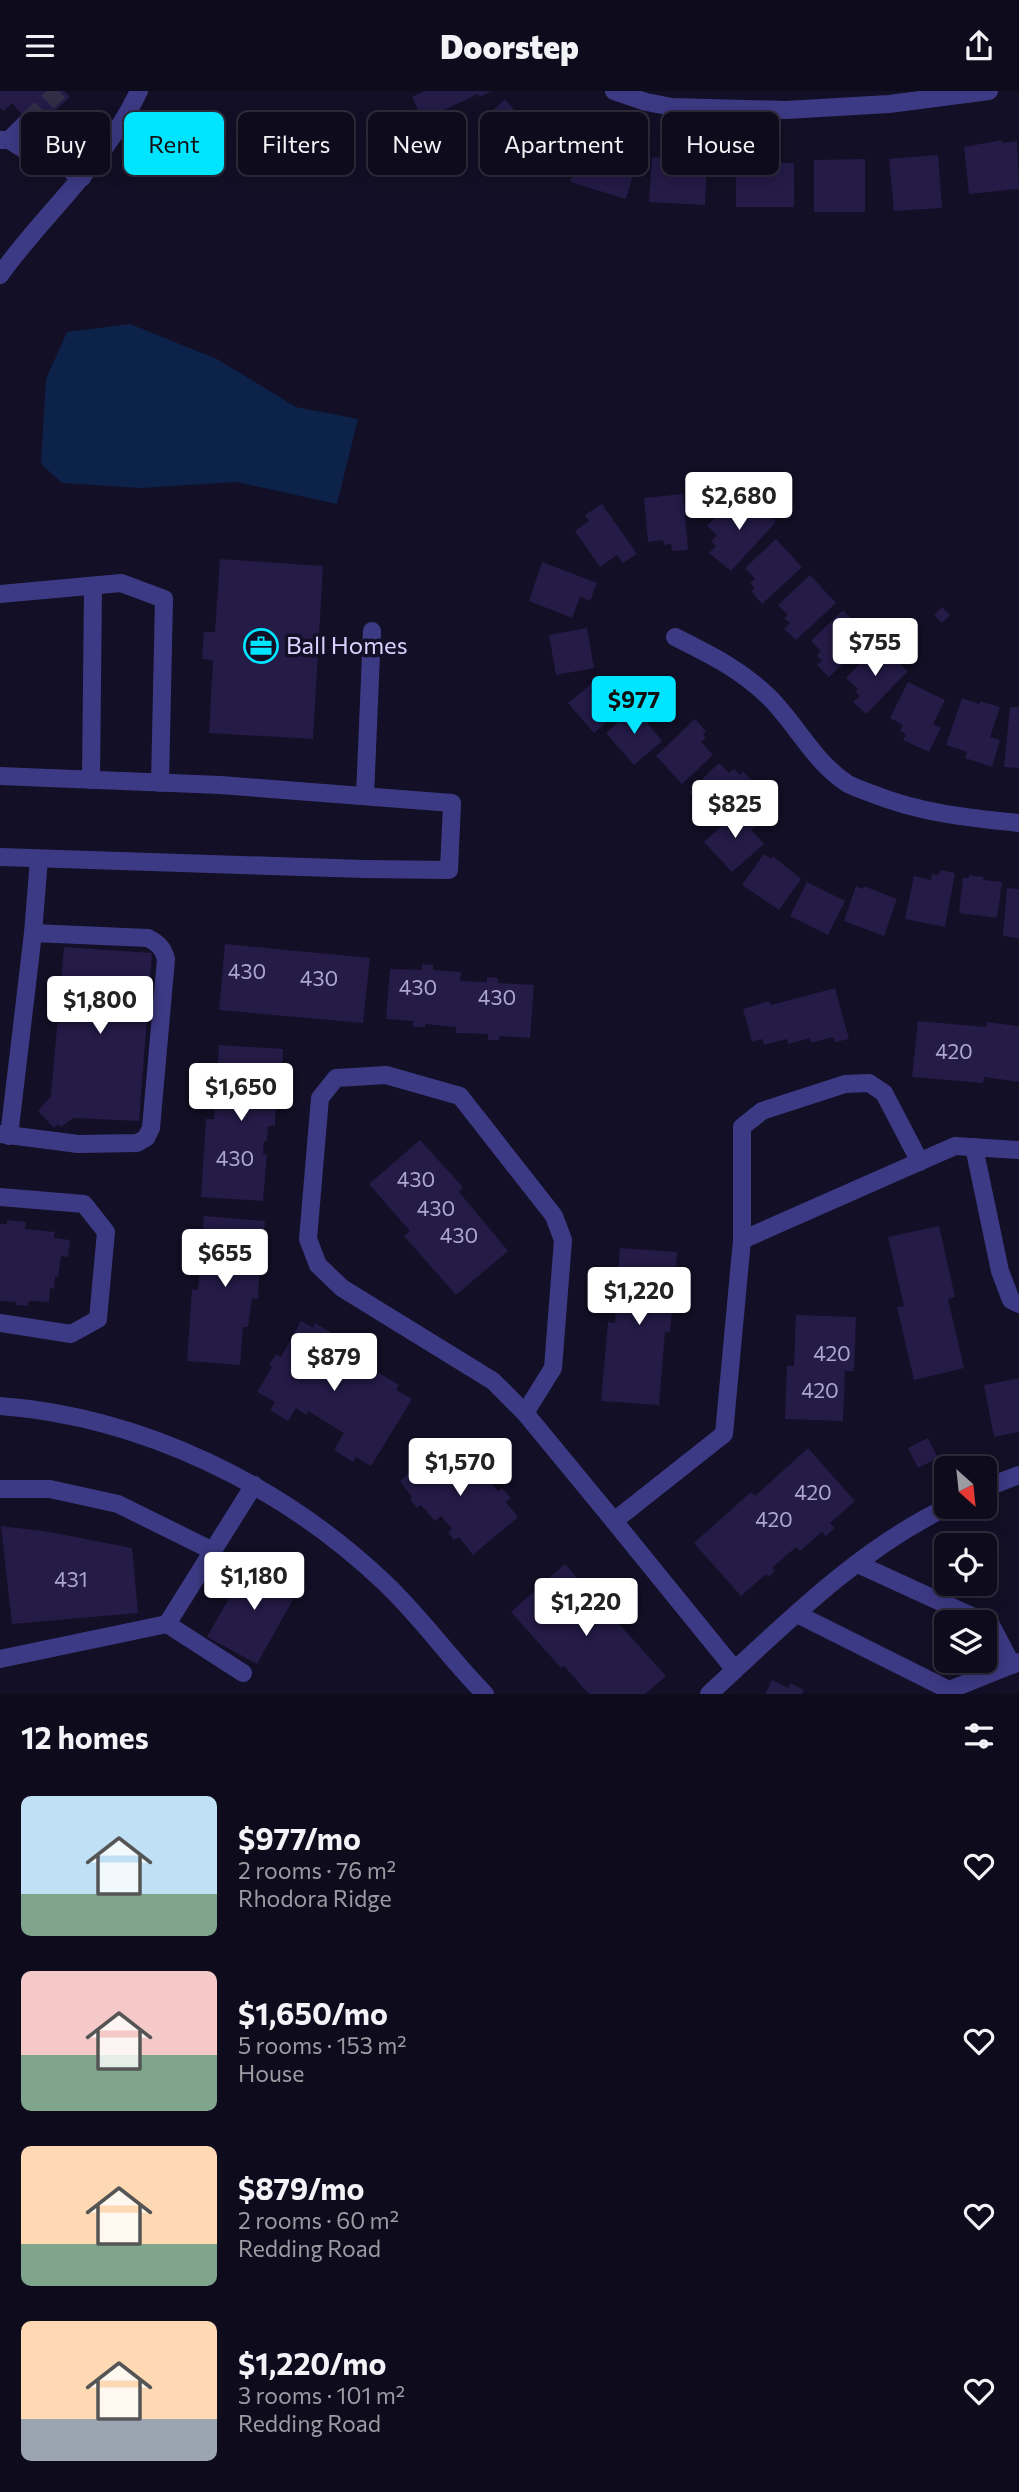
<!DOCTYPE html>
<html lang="en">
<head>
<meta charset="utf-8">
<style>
	:root { --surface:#0e0b1c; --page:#171425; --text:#f1f3f6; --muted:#9b9ba3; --line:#2e2b3b; --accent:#00e5ff }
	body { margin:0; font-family:Commissioner,sans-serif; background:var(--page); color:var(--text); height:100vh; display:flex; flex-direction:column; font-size:26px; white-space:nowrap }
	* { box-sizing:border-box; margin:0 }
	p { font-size:23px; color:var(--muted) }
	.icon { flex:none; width:38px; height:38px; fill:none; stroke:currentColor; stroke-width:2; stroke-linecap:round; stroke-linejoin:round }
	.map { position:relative; height:1603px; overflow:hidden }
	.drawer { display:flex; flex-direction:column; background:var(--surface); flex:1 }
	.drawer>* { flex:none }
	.top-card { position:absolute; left:21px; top:21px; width:978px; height:63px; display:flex; gap:14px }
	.needle { width:46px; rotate:153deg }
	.tools { position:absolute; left:934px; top:1365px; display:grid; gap:14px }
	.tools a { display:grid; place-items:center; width:63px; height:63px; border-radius:10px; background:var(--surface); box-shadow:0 4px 18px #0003,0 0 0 2px var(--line); font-size:35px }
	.price { position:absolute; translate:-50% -60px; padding:0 16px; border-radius:7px; background:#fff; color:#222; font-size:23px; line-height:46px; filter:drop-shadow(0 2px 4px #0008) }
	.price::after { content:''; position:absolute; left:50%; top:42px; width:21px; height:16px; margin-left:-10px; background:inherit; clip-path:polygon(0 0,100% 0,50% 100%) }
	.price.selected { background:var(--accent); color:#111 }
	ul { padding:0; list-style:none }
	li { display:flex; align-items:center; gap:21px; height:175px; padding:0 21px }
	li span { display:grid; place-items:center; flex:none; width:196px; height:140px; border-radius:10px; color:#555 }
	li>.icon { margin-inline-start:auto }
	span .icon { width:84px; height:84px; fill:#fffc; stroke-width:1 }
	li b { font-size:30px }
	h2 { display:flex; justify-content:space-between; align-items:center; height:84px; padding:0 21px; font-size:30px }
	.tag { padding:0 24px; border-radius:10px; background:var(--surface); box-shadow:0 4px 18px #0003,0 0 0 2px var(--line); font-size:24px; line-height:63px }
	.tag.selected { background:var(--accent); color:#111 }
	header { display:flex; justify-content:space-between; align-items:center; height:91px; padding:0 21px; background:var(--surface); font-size:32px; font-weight:800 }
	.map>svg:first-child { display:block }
	.water { fill:#0c2248 }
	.building { fill:#241b47 }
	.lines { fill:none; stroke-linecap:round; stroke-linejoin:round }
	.minor-tunnel { stroke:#312d47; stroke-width:18; stroke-dasharray:18 9; stroke-linecap:butt }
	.minor { stroke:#3d3a85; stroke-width:18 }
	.labels { text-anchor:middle; stroke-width:7; stroke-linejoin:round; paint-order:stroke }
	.number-label { font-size:21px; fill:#aca6d1 }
	.poi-label { font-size:24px; fill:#d9d4ff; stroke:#130f26; text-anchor:start }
</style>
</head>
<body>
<header><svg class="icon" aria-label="menu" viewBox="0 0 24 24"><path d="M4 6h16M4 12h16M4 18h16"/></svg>Doorstep<svg class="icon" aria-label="share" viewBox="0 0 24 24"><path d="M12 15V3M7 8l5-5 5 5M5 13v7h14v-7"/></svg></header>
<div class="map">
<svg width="1019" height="1603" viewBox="0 0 1019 1603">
	<rect width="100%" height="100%" fill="#130f26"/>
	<polygon class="water" points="130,233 217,268 296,316 358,328 337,413 237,391 141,397 62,392 41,373 46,288 67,241"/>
	<g class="building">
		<polygon points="0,0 64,0 70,6 35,38 12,12 4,20 0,17"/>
		<polygon points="424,0 492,0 479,6 478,3 423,29 412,6"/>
		<polygon points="505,8 546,55 519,79 478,33"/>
		<polygon points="583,49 605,56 606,52 618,56 617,60 638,66 626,108 570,91"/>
		<polygon points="1002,49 1002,52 1017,50 1019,98 969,103 964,56"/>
		<polygon points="676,63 686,63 686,69 707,71 705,114 649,111 652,66 676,68"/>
		<polygon points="938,64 942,117 894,120 889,68"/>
		<polygon points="758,68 771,68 770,72 794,72 794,116 736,116 736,72 757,72"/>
		<polygon points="865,68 865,121 814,121 814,69"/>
		<polygon points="683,403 688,459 672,460 671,453 664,454 663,449 648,451 644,407"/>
		<polygon points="751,406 776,431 731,480 709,462 716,455 711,450 717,444 707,435 731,410 739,418"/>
		<polygon points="602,413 637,463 623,472 617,464 600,476 575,440 589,430 585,424"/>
		<polygon points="776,448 802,476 762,513 751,500 755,497 750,492 755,488 745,477"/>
		<polygon points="220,468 323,475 313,648 209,642 213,569 202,568 204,541 215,541"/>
		<polygon points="542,471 597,492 590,510 580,506 572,527 529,510"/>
		<polygon points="810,484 836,512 796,549 784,538 790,532 784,527 788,524 778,514"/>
		<polygon points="942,516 950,524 942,532 934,524"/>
		<polygon points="843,519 869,547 829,586 817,574 822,570 817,565 821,560 811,550"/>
		<polygon points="587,537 594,577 556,584 549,544"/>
		<polygon points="878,554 908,580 866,623 853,611 860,605 855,600 858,598 846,587"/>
		<polygon points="601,585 624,616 594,642 568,612"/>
		<polygon points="908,591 945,609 933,633 941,637 929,661 903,649 906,643 900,640 903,634 890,627"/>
		<polygon points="962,607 979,613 980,610 1000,616 990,646 1000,649 992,676 965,667 967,661 946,654"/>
		<polygon points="1010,616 1019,616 1019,677 1004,676"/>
		<polygon points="634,617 650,631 648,633 662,650 634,674 606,642"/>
		<polygon points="695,628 706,640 703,644 706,647 701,651 713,664 682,693 656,665"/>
		<polygon points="719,672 729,682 734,678 740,684 743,681 755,692 716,729 689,701"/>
		<polygon points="744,715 755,727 750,731 755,736 751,739 764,753 732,781 704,751"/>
		<polygon points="764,763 771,768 773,765 801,788 779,819 742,794"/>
		<polygon points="940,779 955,782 945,836 905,828 914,785 931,789 932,783 939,784"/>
		<polygon points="969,784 984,786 983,789 1002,791 997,827 959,822 963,787 969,787"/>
		<polygon points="807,791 845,810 828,844 790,825"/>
		<polygon points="856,795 863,798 864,795 897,808 884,845 844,830"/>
		<polygon points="1007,797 1019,798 1019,847 1003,845"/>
		<polygon points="225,853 370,867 363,932 219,919"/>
		<polygon points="64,856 152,862 139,1030 73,1027 61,1036 58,1033 54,1037 38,1020 51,1005"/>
		<polygon points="422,873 433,874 433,879 461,881 460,890 487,891 487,886 498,887 498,892 534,894 530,947 499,945 499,949 488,949 488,943 456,942 456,936 425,933 425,936 413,936 413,930 386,928 390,878 422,879"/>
		<polygon points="835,897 849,948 835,951 833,946 811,952 810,947 788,953 787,948 764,954 762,948 752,951 743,918 769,910 771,914"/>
		<polygon points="918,930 986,936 987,931 1019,935 1019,991 984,986 983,992 912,986"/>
		<polygon points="219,954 283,958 282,978 277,977 275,1035 268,1035 267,1050 264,1050 263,1063 267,1063 263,1110 201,1106 206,1028 214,1028"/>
		<polygon points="420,1049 463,1096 459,1101 508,1160 456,1204 404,1145 410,1140 369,1093"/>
		<polygon points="204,1125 265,1130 263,1149 261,1148 258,1208 252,1207 248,1236 243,1236 240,1274 187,1270 192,1198 198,1199"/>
		<polygon points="7,1129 26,1131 25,1138 55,1141 54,1147 70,1149 68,1166 61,1165 58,1186 55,1186 54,1198 50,1197 49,1211 29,1210 28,1215 16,1214 16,1211 0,1210 0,1133 7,1133"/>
		<polygon points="939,1135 955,1206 948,1208 964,1277 914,1289 897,1216 904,1215 888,1146"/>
		<polygon points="620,1157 677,1161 670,1241 665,1241 659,1314 601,1310 608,1231 615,1232 616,1218 619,1218 620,1204 616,1204"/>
		<polygon points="796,1224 856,1226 854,1280 845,1280 843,1330 785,1328 787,1275 794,1275"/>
		<polygon points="301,1230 313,1237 315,1232 339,1246 331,1258 341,1264 337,1270 365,1286 368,1281 376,1286 379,1282 399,1294 396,1299 412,1308 371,1375 356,1366 353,1371 334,1359 344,1342 308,1320 306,1324 296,1317 288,1330 270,1319 275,1311 257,1301 272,1276 269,1274 276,1263 281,1266"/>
		<polygon points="1019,1287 1019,1341 994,1346 984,1294"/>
		<polygon points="928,1347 938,1367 918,1377 908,1357"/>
		<polygon points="445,1352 457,1366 462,1362 473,1375 469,1378 478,1389 484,1384 498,1400 502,1397 511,1407 506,1411 518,1426 473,1464 459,1446 454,1449 448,1441 452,1438 441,1425 435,1430 421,1414 417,1417 410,1408 412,1406 400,1390"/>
		<polygon points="808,1357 855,1410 830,1432 835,1437 826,1445 822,1441 800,1460 796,1456 772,1477 775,1480 769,1486 766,1483 741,1505 694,1452 751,1401 755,1405"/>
		<polygon points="1,1435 50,1441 132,1457 138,1522 12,1533"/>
		<polygon points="251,1469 300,1496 257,1573 207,1546"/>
		<polygon points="565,1473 666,1585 645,1603 589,1603 564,1575 561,1577 511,1521"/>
		<polygon points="772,1589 788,1597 790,1592 804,1599 802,1603 765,1603"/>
	</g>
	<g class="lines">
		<polyline class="minor-tunnel" points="28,30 59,0"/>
		<g class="minor">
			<polyline points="614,0 646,11 672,16 786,19 889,13 989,0"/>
			<polyline points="0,49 9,49 22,57 45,62 82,87"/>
			<polyline points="9,49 28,30"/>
			<path d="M0,184C45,121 105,72 139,0"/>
			<polyline points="0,503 121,492 164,508 160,692"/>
			<path d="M675,546C711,564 740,578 769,606C797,634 814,671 848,693C856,697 865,700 873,703C920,722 969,727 1019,732"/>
			<polyline points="0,685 220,694 452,712 449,779 364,778 0,766"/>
			<polyline points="91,689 93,495"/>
			<polyline points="365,705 372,540"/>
			<path d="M0,1043L78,1053L137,1052L146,1047L151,1037L166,868C163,857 158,852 148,847L33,842"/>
			<polyline points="9,1045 33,842 39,768"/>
			<polyline points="974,1056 1000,1180 1011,1209 1019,1213"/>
			<polyline points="0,1106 84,1113 106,1141 98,1228 71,1243 0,1232"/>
			<polyline points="742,1149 742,1036 762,1020 845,993 869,992 884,1002 920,1071"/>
			<path d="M0,1315C143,1326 282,1394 385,1492C422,1527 450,1568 485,1603"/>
			<polyline points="525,1322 553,1277 563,1149 554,1125 460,1005 386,984 336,987 320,1007 308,1148 318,1174 342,1197 493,1290 525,1322 614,1430"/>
			<polyline points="985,1397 1019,1384"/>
			<polyline points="0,1398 50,1398 118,1413 213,1460"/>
			<polyline points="858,1473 991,1534 1012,1574"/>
			<polyline points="797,1523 949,1599 1019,1571"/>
			<polyline points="167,1533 254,1394"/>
			<polyline points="0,1568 167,1533 243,1582"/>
			<polyline points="735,1579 614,1430 724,1343 742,1149 955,1055 1019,1059"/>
			<path d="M709,1603C783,1535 856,1460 947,1416"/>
		</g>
	</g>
	<defs>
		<g id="office-ring" transform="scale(1.75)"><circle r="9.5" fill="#130f26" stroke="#00e5ff" stroke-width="1.5"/><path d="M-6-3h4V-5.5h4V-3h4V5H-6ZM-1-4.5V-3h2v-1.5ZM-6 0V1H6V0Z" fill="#00e5ff"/></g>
	</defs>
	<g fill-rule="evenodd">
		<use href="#office-ring" x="261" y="555"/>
	</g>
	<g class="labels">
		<g class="number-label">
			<text x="247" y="888">430</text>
			<text x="319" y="895">430</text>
			<text x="418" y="904">430</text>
			<text x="497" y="914">430</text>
			<text x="954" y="968">420</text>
			<text x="235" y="1075">430</text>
			<text x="416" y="1096">430</text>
			<text x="436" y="1125">430</text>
			<text x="459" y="1152">430</text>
			<text x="832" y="1270">420</text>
			<text x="820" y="1307">420</text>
			<text x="813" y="1409">420</text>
			<text x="774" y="1436">420</text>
			<text x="71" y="1496">431</text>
		</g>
		<g class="poi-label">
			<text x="286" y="563">Ball Homes</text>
		</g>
	</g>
</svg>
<div class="tools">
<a><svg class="needle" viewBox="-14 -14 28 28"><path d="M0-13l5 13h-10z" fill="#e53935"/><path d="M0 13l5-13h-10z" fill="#9b9ba3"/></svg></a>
<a><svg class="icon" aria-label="locate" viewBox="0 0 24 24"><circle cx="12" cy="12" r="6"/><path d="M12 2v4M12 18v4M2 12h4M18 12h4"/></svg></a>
<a><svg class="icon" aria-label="layers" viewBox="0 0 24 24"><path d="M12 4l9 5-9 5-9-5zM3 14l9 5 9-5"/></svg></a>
</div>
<b class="price" style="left:739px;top:441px">$2,680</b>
<b class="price" style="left:875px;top:587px">$755</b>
<b class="price selected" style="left:634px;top:645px">$977</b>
<b class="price" style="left:735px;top:749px">$825</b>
<b class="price" style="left:100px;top:945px">$1,800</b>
<b class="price" style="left:241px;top:1032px">$1,650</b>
<b class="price" style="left:225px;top:1198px">$655</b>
<b class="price" style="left:639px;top:1236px">$1,220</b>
<b class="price" style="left:334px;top:1302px">$879</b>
<b class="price" style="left:460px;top:1407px">$1,570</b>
<b class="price" style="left:254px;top:1521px">$1,180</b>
<b class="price" style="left:586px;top:1547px">$1,220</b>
<div class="top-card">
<a class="tag">Buy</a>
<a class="tag selected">Rent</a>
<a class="tag">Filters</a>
<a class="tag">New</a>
<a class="tag">Apartment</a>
<a class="tag">House</a>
</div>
</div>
<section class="drawer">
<h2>12 homes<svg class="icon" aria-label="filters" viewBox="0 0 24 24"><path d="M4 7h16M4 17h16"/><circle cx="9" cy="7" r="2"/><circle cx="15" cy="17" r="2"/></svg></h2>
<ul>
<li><span style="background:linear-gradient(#bfe0f5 70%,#7fa58c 0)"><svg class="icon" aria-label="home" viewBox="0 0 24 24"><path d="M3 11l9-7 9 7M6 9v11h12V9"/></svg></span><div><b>$977/mo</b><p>2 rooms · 76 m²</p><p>Rhodora Ridge</p></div><svg class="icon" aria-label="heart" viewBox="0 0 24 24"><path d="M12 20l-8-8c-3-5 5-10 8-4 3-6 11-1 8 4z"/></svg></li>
<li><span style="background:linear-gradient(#f6c9c9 60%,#7fa58c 0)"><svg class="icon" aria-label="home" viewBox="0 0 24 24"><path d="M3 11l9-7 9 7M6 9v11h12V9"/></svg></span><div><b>$1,650/mo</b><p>5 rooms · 153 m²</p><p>House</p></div><svg class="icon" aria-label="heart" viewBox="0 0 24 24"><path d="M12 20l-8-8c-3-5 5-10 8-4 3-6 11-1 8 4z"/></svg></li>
<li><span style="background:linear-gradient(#ffd9b3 70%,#7fa58c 0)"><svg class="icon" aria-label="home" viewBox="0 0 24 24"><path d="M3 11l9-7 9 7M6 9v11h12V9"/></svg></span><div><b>$879/mo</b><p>2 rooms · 60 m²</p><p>Redding Road</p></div><svg class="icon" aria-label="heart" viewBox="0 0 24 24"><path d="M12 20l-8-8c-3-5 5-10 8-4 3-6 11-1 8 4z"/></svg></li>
<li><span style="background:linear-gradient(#ffd9b3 70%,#9aa5b1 0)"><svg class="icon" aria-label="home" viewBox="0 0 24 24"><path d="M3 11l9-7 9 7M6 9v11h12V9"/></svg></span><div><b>$1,220/mo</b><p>3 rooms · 101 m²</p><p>Redding Road</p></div><svg class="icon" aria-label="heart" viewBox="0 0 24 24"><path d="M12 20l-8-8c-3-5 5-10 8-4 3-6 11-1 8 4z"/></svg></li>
</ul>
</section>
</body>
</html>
